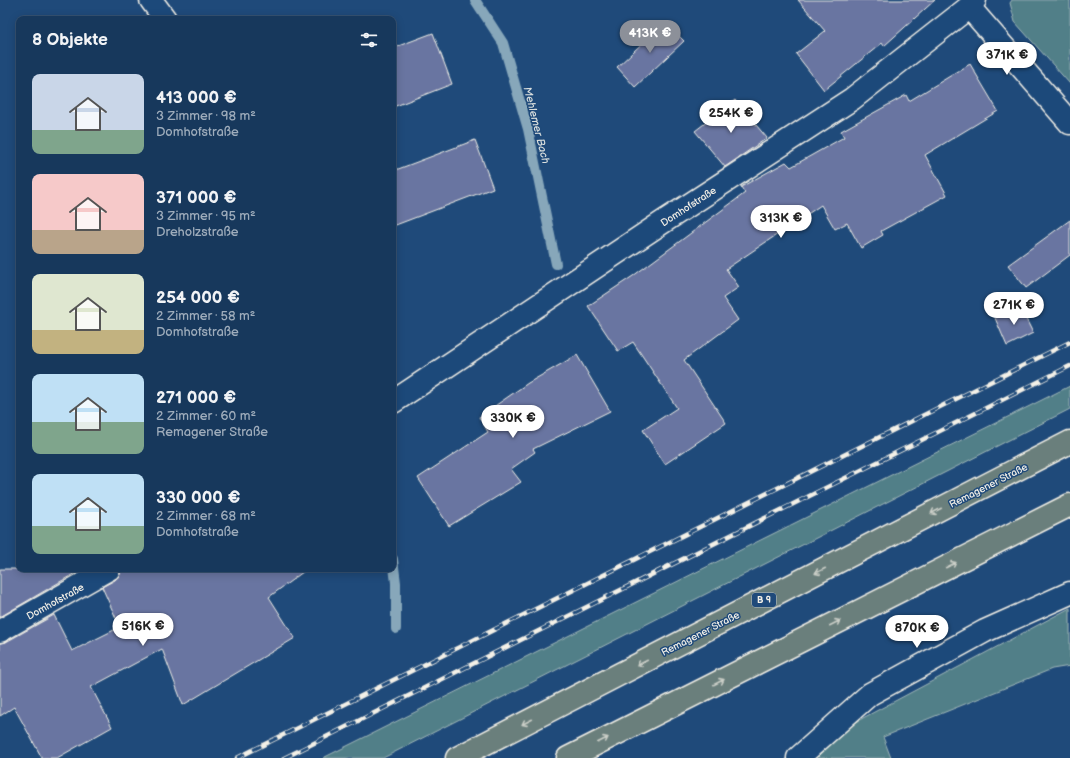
<!DOCTYPE html>
<html lang="de">
<head>
<meta charset="utf-8">
<style>
	:root { --surface:#17385c; --page:#203f62; --text:#f1f3f6; --muted:#9eacbb; --line:#365272; --accent:#8c9099 }
	body { margin:0; font-family:"Balsamiq Sans",sans-serif; background:var(--page); color:var(--text); height:100vh; display:flex; flex-direction:column; font-size:15px; white-space:nowrap }
	* { box-sizing:border-box; margin:0 }
	p { font-size:13px; color:var(--muted) }
	.icon { flex:none; width:22px; height:22px; fill:none; stroke:currentColor; stroke-width:2; stroke-linecap:round; stroke-linejoin:round }
	.map { position:relative; flex:1; overflow:hidden }
	.side { position:absolute; left:16px; top:16px; width:380px; height:556px; display:flex; flex-direction:column; background:var(--surface); border-radius:8px; box-shadow:0 2px 10px #0003,0 0 0 1px var(--line) }
	.side>* { flex:none }
	.price { position:absolute; translate:-50% -34px; padding:0 9px; border-radius:14px; background:#fff; color:#222; font-size:13px; line-height:26px; filter:drop-shadow(0 1px 2px #0008) }
	.price::after { content:''; position:absolute; left:50%; top:24px; width:12px; height:9px; margin-left:-6px; background:inherit; clip-path:polygon(0 0,100% 0,50% 100%) }
	.price.on { background:var(--accent); color:#fff }
	ul { padding:0; list-style:none }
	li { display:flex; align-items:center; gap:12px; height:100px; padding:0 16px }
	li span { display:grid; place-items:center; flex:none; width:112px; height:80px; border-radius:8px; color:#555 }
	li>.icon { margin-inline-start:auto }
	span .icon { width:48px; height:48px; fill:#fffc; stroke-width:1 }
	li b { font-size:17px }
	h2 { display:flex; justify-content:space-between; align-items:center; height:48px; padding:0 16px; font-size:17px }
	.map>svg:first-child { display:block }
	.green { fill:#517f88; stroke:#a2b8b8 }
	.lines { fill:none; stroke-linecap:round; stroke-linejoin:round }
	.stream { stroke:#87a7ba; stroke-width:10 }
	.building { fill:#6975a1; stroke:#f4f1e8 }
	.minor-casing { stroke:#f4f1e8; stroke-width:25 }
	.primary-casing { stroke:#f4f1e8; stroke-width:25 }
	.minor { stroke:#1f4a7a; stroke-width:22 }
	.primary { stroke:#6b7f7c; stroke-width:22 }
	.rail-casing { stroke:#f4f1e8; stroke-width:4.5 }
	.rail { stroke:#1f4a7a; stroke-width:3; stroke-dasharray:9; stroke-linecap:butt }
	.oneway { stroke:#cbcfc8 }
	.labels { text-anchor:middle; stroke-width:3; stroke-linejoin:round; paint-order:stroke }
	.shield { fill:#1f4a7a; stroke:#b4bfc7; stroke-width:1 }
	.shield-label { font-size:9px; font-weight:bold; fill:#f4f1e8 }
	.street-label { font-size:10px; fill:#f4f1e8; stroke:#1f4a7a }
	.water-label { font-size:11px; font-style:italic; fill:#d9dedd; stroke:#1f4a7a }
</style>
</head>
<body>
<div class="map">
<svg width="1070" height="758" viewBox="0 0 1070 758">
	<rect width="100%" height="100%" fill="#1f4a7a"/>
	<filter id="ink" filterUnits="userSpaceOnUse"><feTurbulence type="fractalNoise" baseFrequency=".025" numOctaves="2"/><feDisplacementMap in="SourceGraphic" scale="8" xChannelSelector="R" yChannelSelector="G"/><feConvolveMatrix kernelMatrix="1 2 1 2 8 2 1 2 1" color-interpolation-filters="sRGB"/></filter>
	<g filter="url(#ink)">
		<g class="green">
			<polygon points="1012,0 1070,0 1070,84 1015,22 1010,3"/>
			<polygon points="1070,386 1070,409 383,758 323,758"/>
			<polygon points="1070,608 1070,666 1052,669 883,737 891,758 817,758 836,735 863,718"/>
		</g>
		<g class="lines">
			<g class="stream">
				<polyline points="475,0 503,43 528,129 556,264"/>
				<polyline points="393,559 396,583 396,629"/>
			</g>
		</g>
		<g class="building">
			<polygon points="798,0 935,0 884,46 882,43 824,90 796,54 825,31"/>
			<polygon points="665,22 684,41 635,87 617,67"/>
			<polygon points="433,33 452,84 393,107 393,48"/>
			<polygon points="970,64 998,111 925,155 947,195 881,231 883,235 861,248 847,223 835,229 821,205 726,269 739,287 723,298 738,320 684,360 726,423 665,464 643,430 677,408 633,342 618,351 588,306 633,276 745,193 741,187 786,162 791,167 844,137 841,131 906,95 909,101"/>
			<polygon points="735,100 767,138 725,167 695,131"/>
			<polygon points="475,140 493,188 393,226 393,171"/>
			<polygon points="1070,220 1070,255 1026,288 1008,265"/>
			<polygon points="1020,307 1033,333 1007,346 995,318"/>
			<polygon points="577,355 610,411 533,449 535,452 511,469 521,482 449,526 418,478 488,432 479,417 528,383"/>
			<polygon points="0,569 82,569 0,617"/>
			<polygon points="121,569 307,569 269,597 295,638 183,705 162,649 91,687 112,727 57,758 42,758 14,707 0,716 0,643 6,642 54,615 72,651 120,627 102,587 115,580 120,575"/>
		</g>
		<g class="lines">
			<g class="minor-casing">
				<g id="minor">
					<polyline points="151,0 165,19"/>
					<polyline points="969,7 1070,123"/>
					<polyline points="393,402 663,222 852,99 969,7 975,0"/>
					<polyline points="0,631 109,569"/>
					<polyline points="798,758 870,694 985,631 1070,593"/>
				</g>
			</g>
			<g class="primary-casing">
				<g id="primary">
					<polyline points="457,758 1070,442"/>
					<polyline points="568,758 1070,505"/>
				</g>
			</g>
			<use href="#minor" class="minor"/>
			<use href="#primary" class="primary"/>
			<g class="rail-casing">
				<g id="rail">
					<polyline points="237,758 1070,342"/>
					<polyline points="284,758 1070,366"/>
				</g>
			</g>
			<use href="#rail" class="rail"/>
		</g>
		<defs><path id="oneway-shaft" d="M-6 0H5M1.5-3L5.5 0L1.5 3" fill="none" stroke-width="1.6" stroke-linecap="round" stroke-linejoin="round"/></defs>
		<g class="oneway">
			<use href="#oneway-shaft" transform="translate(936 511) rotate(153)"/>
			<use href="#oneway-shaft" transform="translate(951 565) rotate(-27)"/>
			<use href="#oneway-shaft" transform="translate(820 571) rotate(153)"/>
			<use href="#oneway-shaft" transform="translate(835 623) rotate(-27)"/>
			<use href="#oneway-shaft" transform="translate(642 663) rotate(153)"/>
			<use href="#oneway-shaft" transform="translate(719 682) rotate(-27)"/>
			<use href="#oneway-shaft" transform="translate(527 722) rotate(153)"/>
			<use href="#oneway-shaft" transform="translate(603 740) rotate(-27)"/>
		</g>
	</g>
	<g class="labels">
		<rect class="shield" x="752" y="593" width="24" height="14" rx="3"/>
		<g class="shield-label">
			<text x="764" y="603">B 9</text>
		</g>
		<g class="street-label">
			<text transform="translate(688 206) rotate(-33)" y="4">Domhofstraße</text>
			<text transform="translate(988 485) rotate(-27)" y="4">Remagener Straße</text>
			<text transform="translate(55 601) rotate(-29)" y="4">Domhofstraße</text>
			<text transform="translate(700 633) rotate(-27)" y="4">Remagener Straße</text>
		</g>
		<g class="water-label">
			<text transform="translate(537 125) rotate(76)" y="4">Mehlemer Bach</text>
		</g>
	</g>
</svg>
<b class="price on" style="left:650px;top:54px">413K €</b>
<b class="price" style="left:1007px;top:76px">371K €</b>
<b class="price" style="left:731px;top:134px">254K €</b>
<b class="price" style="left:781px;top:239px">313K €</b>
<b class="price" style="left:1014px;top:326px">271K €</b>
<b class="price" style="left:513px;top:439px">330K €</b>
<b class="price" style="left:143px;top:647px">516K €</b>
<b class="price" style="left:917px;top:649px">870K €</b>
<section class="side">
<h2>8 Objekte<svg class="icon" aria-label="filters" viewBox="0 0 24 24"><path d="M4 7h16M4 17h16"/><circle cx="9" cy="7" r="2"/><circle cx="15" cy="17" r="2"/></svg></h2>
<ul>
<li><span style="background:linear-gradient(#c9d6e8 70%,#7fa58c 0)"><svg class="icon" aria-label="home" viewBox="0 0 24 24"><path d="M3 11l9-7 9 7M6 9v11h12V9"/></svg></span><div><b>413 000 €</b><p>3 Zimmer · 98 m²</p><p>Domhofstraße</p></div></li>
<li><span style="background:linear-gradient(#f6c9c9 70%,#b9a48a 0)"><svg class="icon" aria-label="home" viewBox="0 0 24 24"><path d="M3 11l9-7 9 7M6 9v11h12V9"/></svg></span><div><b>371 000 €</b><p>3 Zimmer · 95 m²</p><p>Dreholzstraße</p></div></li>
<li><span style="background:linear-gradient(#dfe7d0 70%,#c2b280 0)"><svg class="icon" aria-label="home" viewBox="0 0 24 24"><path d="M3 11l9-7 9 7M6 9v11h12V9"/></svg></span><div><b>254 000 €</b><p>2 Zimmer · 58 m²</p><p>Domhofstraße</p></div></li>
<li><span style="background:linear-gradient(#bfe0f5 60%,#7fa58c 0)"><svg class="icon" aria-label="home" viewBox="0 0 24 24"><path d="M3 11l9-7 9 7M6 9v11h12V9"/></svg></span><div><b>271 000 €</b><p>2 Zimmer · 60 m²</p><p>Remagener Straße</p></div></li>
<li><span style="background:linear-gradient(#bfe0f5 65%,#7fa58c 0)"><svg class="icon" aria-label="home" viewBox="0 0 24 24"><path d="M3 11l9-7 9 7M6 9v11h12V9"/></svg></span><div><b>330 000 €</b><p>2 Zimmer · 68 m²</p><p>Domhofstraße</p></div></li>
</ul>
</section>
</div>
</body>
</html>
